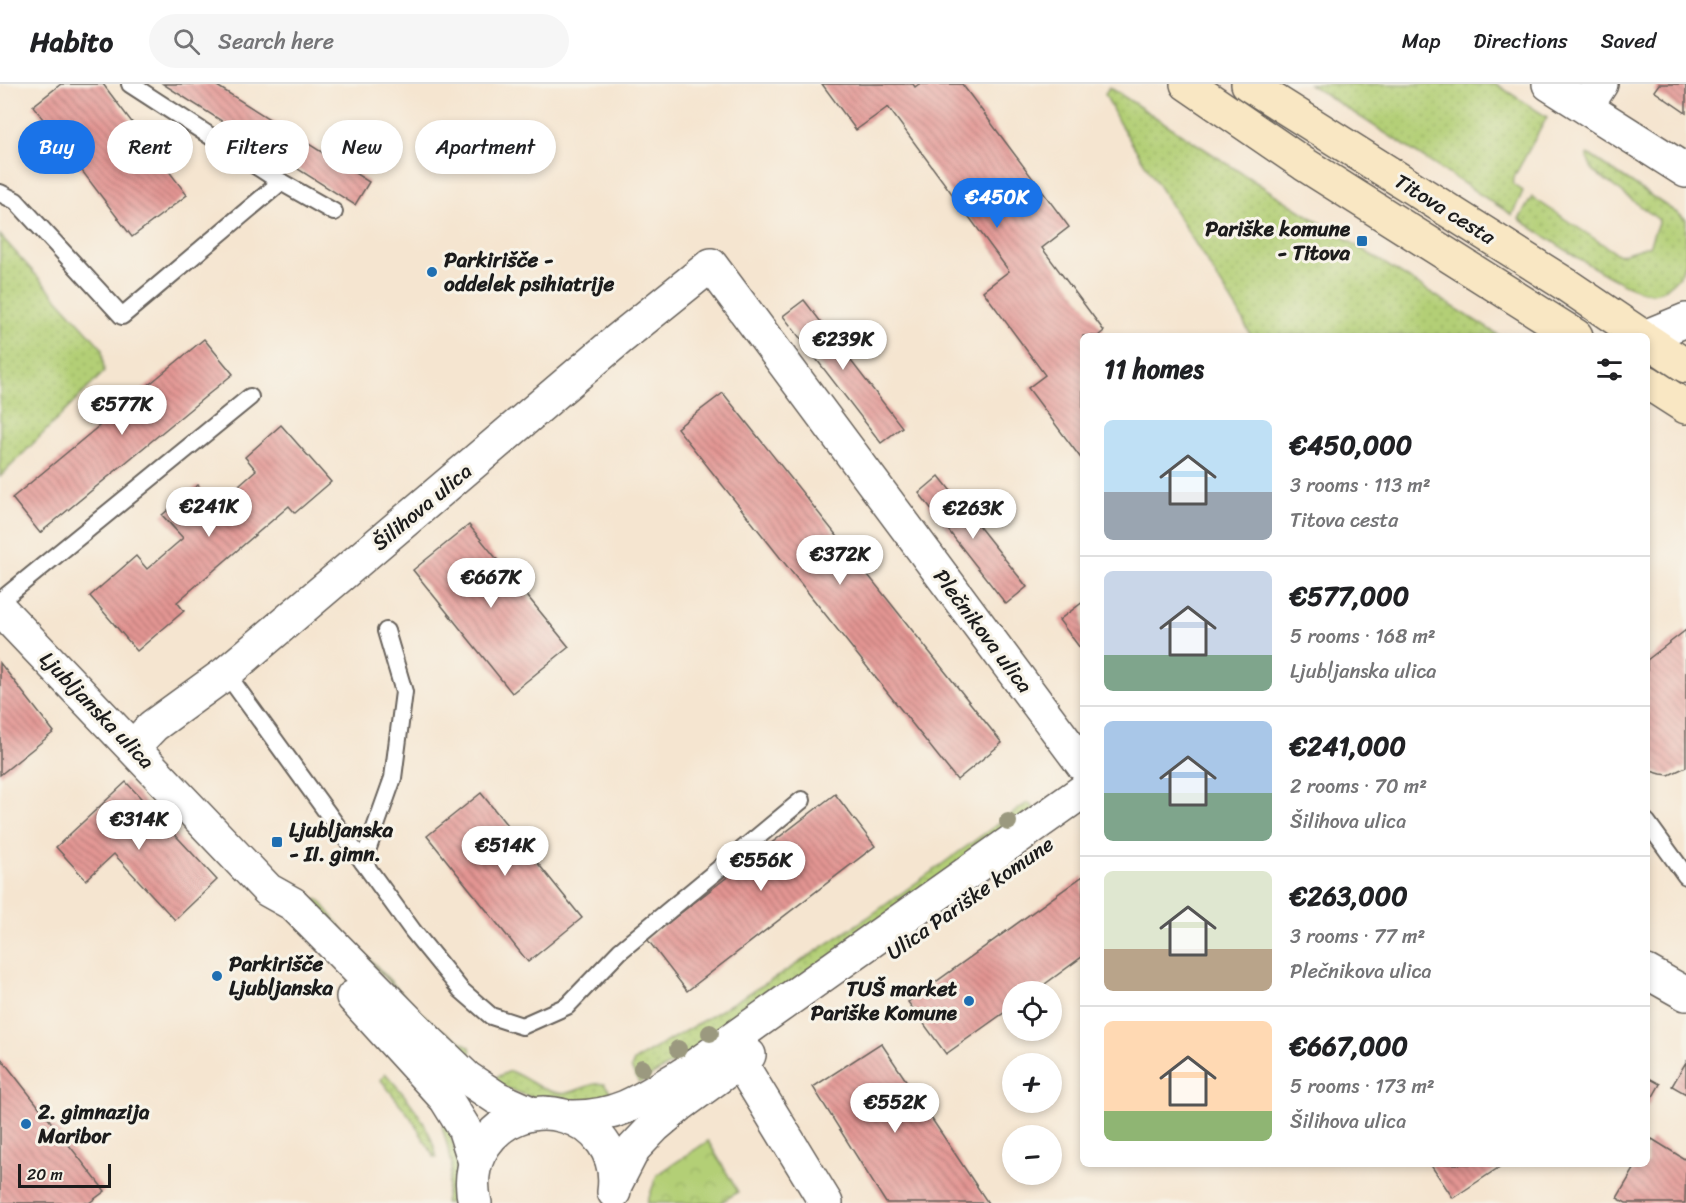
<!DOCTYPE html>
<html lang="en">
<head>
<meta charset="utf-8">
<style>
	:root { --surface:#fff; --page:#f6f6f6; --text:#202124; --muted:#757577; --line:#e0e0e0; --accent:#1a73e8 }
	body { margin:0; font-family:Sriracha,sans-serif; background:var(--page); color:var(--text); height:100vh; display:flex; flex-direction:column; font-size:22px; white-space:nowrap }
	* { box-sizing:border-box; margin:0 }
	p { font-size:20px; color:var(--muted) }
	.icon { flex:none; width:33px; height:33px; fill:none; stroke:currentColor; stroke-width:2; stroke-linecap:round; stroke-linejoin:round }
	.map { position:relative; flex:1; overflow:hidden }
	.sheet { position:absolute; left:1080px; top:249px; width:570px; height:834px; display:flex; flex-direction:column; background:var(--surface); border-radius:9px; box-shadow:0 3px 9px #0003 }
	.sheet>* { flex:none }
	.banner { position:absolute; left:18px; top:36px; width:570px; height:54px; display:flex; gap:12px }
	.buttons { position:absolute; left:1002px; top:897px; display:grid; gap:12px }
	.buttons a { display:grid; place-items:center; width:60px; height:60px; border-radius:50%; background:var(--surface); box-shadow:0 3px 9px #0003; font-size:30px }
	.scale { position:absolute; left:18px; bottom:15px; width:93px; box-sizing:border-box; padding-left:6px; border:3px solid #1c1c1c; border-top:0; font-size:16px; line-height:21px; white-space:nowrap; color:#1c1c1c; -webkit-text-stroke:4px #f7f3e8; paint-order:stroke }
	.price { position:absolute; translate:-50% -51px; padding:0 14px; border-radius:21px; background:#fff; color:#222; font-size:20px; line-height:39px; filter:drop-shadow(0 2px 3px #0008) }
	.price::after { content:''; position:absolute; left:50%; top:36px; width:18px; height:14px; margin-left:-9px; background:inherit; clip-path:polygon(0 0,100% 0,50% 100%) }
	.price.active { background:var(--accent); color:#fff }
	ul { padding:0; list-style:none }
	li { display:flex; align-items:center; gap:18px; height:150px; padding:0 24px }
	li+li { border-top:2px solid var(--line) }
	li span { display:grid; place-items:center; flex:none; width:168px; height:120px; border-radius:9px; color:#555 }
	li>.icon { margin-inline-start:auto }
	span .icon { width:72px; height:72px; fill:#fffc; stroke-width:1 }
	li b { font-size:26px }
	h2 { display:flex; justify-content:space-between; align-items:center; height:72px; padding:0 24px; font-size:26px }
	.tag { padding:0 21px; border-radius:27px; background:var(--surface); box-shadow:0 3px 9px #0003; font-size:21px; line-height:54px }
	.tag.active { background:var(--accent); color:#fff }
	header { display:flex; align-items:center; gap:36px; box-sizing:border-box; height:84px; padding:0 30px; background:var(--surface); border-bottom:2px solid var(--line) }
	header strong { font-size:28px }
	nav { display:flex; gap:33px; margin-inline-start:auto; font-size:21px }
	.search { width:420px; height:54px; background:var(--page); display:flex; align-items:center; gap:15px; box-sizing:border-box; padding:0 21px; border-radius:33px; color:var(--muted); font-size:22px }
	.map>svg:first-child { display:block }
	.grass { fill:url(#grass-dots); stroke:#687649; stroke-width:1.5 }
	.park { fill:url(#park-crowns); stroke:#687649; stroke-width:1.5 }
	.building { fill:url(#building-back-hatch) }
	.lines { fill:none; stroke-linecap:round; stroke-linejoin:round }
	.service-casing { stroke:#68625b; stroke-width:20 }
	.minor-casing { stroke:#68625b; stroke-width:36 }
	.tertiary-casing { stroke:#68625b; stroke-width:36 }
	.secondary-casing { stroke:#68625b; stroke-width:36 }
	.service { stroke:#fff; stroke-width:16 }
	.minor { stroke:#fff; stroke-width:33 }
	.tertiary { stroke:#fff; stroke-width:33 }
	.secondary { stroke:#f9e7c3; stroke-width:33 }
	.tree { fill:#9b997f }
	.poi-dot { fill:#1f6fb2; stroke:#f7f3e8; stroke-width:2 }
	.labels { text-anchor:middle; stroke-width:6; stroke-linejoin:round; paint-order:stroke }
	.street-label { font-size:21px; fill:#1c1c1c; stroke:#f7f3e8 }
	.poi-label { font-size:21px; font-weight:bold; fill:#1c1c1c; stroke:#f7f3e8; text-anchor:start }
</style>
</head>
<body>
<header>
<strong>Habito</strong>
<div class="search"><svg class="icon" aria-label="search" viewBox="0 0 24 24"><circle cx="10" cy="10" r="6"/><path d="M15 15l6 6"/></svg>Search here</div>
<nav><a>Map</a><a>Directions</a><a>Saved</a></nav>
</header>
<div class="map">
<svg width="1686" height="1119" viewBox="0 0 1686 1119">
	<defs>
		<pattern id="grass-dots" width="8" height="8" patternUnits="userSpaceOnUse" patternTransform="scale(1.5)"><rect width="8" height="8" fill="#b3cf76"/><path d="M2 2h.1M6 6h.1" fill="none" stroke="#99b166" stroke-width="1.8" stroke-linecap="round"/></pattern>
		<pattern id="park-crowns" width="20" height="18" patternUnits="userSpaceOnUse" patternTransform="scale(1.5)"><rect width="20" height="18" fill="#b3cf76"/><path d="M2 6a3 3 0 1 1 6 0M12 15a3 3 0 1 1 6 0" fill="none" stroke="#99b166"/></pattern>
		<pattern id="building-back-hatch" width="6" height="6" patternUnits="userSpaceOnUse" patternTransform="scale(1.5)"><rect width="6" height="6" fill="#e39593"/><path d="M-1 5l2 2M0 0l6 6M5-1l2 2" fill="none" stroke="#b77977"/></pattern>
	</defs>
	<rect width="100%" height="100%" fill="#f7f3e8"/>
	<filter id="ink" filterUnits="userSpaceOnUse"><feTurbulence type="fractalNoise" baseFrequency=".0167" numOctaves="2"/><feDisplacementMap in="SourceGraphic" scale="12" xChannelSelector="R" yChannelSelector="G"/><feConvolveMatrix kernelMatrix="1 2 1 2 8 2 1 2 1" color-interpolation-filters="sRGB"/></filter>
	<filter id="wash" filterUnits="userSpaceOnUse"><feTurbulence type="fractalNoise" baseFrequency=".008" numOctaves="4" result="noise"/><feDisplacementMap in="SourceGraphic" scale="24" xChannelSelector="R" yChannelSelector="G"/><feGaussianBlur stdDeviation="1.35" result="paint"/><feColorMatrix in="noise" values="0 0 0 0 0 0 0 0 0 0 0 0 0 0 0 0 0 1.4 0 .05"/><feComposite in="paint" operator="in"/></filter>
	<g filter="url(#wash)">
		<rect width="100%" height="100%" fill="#f5e5d0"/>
		<g class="grass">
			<polygon points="1309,0 1496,0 1547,33 1514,93 1513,100 1523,107 1512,131"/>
			<polygon points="1109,3 1274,110 1500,252 1251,252 1238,227 1119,39 1105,10"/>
			<path d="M1588,70L1686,135C1686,148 1686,164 1686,177C1683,191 1666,209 1651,209C1622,207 1547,153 1519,135L1532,113L1619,171L1649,162L1659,136L1593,87L1587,73Z"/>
			<polygon points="0,151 102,264 104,288 0,393"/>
			<polygon points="1027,719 1030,720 1036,728 750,933 639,999 631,984 634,977 780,891 867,834"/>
			<path d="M316,815L320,817L348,852L415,923L437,943L470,963C472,970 469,973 464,978L314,818Z"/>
			<path d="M510,987C528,994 543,1009 563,1009C577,1009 591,997 604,1000L618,1016L543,1018L491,998L497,993Z"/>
			<path d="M385,989C407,1013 431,1041 437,1074H435L411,1034L381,996Z"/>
			<polygon points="447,1033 458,1080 452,1119 445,1119 452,1080 442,1042"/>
		</g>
		<polygon class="park" points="708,1057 738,1108 720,1119 647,1119 657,1091"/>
		<g id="blocks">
			<g class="building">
				<polygon points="61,0 103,0 187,111 132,153 33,22"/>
				<polygon points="163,0 214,0 369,98 355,121"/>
				<polygon points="822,0 913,0 915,3 919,0 962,0 1069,143 1042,164 1104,247 1098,252 1083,252 1083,377 1028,304 1045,291 983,207 1009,187 888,23 856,46"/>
				<polygon points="1659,0 1686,0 1686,29 1654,7"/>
				<polygon points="804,216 902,343 881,359 783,232"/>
				<polygon points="204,255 233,290 40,449 12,414"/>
				<polygon points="723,309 1002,659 957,696 677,344"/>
				<polygon points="281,341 331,398 295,429 289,422 177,518 184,527 137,567 90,512 136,472 147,485 183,454 162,431 198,401 215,422 256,386 245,373"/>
				<polygon points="939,392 1027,503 1006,520 919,409"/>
				<polygon points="469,441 569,563 512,609 413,486"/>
				<polygon points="1083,518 1083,568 1059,536"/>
				<polygon points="1686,546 1686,683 1669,691 1661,690 1647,686 1647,576"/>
				<polygon points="0,579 54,648 0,691"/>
				<polygon points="126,698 217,796 175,836 114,770 86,796 56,763"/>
				<polygon points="481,709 582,834 528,878 427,752"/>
				<polygon points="835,710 875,762 687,907 647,855"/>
				<polygon points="1083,792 1083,872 1034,908 1012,908 1012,923 946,970 908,918"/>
				<polygon points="881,959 988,1119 886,1119 813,1003"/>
				<polygon points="0,973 105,1107 89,1119 0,1119"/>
				<polygon points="1686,978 1686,1010 1672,1002"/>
				<polygon points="1647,993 1660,1000 1647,1023"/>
				<polygon points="1652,1055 1686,1076 1685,1119 1626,1119 1617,1114 1637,1080 1647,1080 1647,1064"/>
				<polygon points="1430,1080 1504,1080 1453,1114"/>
			</g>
		</g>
	</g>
	<g filter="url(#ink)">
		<use href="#blocks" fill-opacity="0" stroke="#68625b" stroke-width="1.5"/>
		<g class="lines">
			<g class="service-casing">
				<g id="service">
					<polyline points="281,98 334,128"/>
					<polyline points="0,109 16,117 122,232 281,98 130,0"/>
					<polyline points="0,517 250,313"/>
					<polyline points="226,589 413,847 461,906 491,932 522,942 567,922 620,867 802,716"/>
					<polyline points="1647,738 1686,792"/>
					<polyline points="363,778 393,694 404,608 386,547"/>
				</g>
			</g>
			<g class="minor-casing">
				<g id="minor">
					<polyline points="1549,0 1686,87"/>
					<polyline points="1586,23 1601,0"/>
					<polyline points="1647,252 1686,236"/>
					<polyline points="133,663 153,642 226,589 619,255 711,181 1083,681"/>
					<polyline points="1647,888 1686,910"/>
					<polyline points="740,978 826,1119"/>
				</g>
			</g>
			<g class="tertiary-casing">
				<g id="tertiary">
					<polyline points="0,525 268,806 293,820 428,957 467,994 497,1014 531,1029"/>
					<polyline points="353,913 446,1015 464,1044 475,1078"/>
					<path d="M571,1033C619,1034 646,1013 685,989L1083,707"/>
					<polyline points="616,1099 634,1064 654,1043 680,1021 749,971"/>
					<path d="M475,1119C471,1103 472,1085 479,1070C515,998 625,1028 614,1108"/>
				</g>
			</g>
			<g class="secondary-casing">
				<g id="secondary">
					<polyline points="1187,0 1304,80 1576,252"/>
					<polyline points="1248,0 1565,200 1642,252"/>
					<polyline points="1647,256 1686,282"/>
					<polyline points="1647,298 1686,323"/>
				</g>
			</g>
			<use href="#service" class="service"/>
			<use href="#minor" class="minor"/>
			<use href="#tertiary" class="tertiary"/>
			<use href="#secondary" class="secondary"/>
		</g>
		<g class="tree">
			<circle cx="1008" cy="738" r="9"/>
			<circle cx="710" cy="949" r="9"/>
			<circle cx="678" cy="965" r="9"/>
			<circle cx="642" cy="984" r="9"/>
		</g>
	</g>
	<g class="poi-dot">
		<rect x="1356" y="151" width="12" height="12" rx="3"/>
		<circle cx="432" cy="188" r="6"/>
		<rect x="271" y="752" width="12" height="12" rx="3"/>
		<circle cx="217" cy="892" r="6"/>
		<circle cx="969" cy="917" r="6"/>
		<circle cx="26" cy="1040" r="6"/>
	</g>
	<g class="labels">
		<g class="street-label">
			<text transform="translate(1445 125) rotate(32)" y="7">Titova cesta</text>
			<text transform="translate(422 423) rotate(-40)" y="7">Šilihova ulica</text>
			<text transform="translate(983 547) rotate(53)" y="7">Plečnikova ulica</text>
			<text transform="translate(97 626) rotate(46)" y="7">Ljubljanska ulica</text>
			<text transform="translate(970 814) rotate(-35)" y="7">Ulica Pariške komune</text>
		</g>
		<g class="poi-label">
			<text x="1350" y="152" text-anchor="end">Pariške komune<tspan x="1350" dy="24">- Titova</tspan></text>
			<text x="444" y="183">Parkirišče -<tspan x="444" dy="24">oddelek psihiatrije</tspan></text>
			<text x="289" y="753">Ljubljanska<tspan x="289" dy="24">- II. gimn.</tspan></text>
			<text x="229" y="887">Parkirišče<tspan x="229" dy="24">Ljubljanska</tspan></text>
			<text x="957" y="912" text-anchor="end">TUŠ market<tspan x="957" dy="24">Pariške Komune</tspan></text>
			<text x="38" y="1035">2. gimnazija<tspan x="38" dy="24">Maribor</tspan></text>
		</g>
	</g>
</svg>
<div class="buttons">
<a><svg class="icon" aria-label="locate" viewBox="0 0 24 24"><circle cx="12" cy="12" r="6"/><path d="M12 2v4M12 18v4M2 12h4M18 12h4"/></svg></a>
<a>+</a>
<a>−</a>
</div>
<div class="scale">20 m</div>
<b class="price active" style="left:997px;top:145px">€450K</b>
<b class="price" style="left:843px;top:287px">€239K</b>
<b class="price" style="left:122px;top:352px">€577K</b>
<b class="price" style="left:209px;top:454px">€241K</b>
<b class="price" style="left:973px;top:456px">€263K</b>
<b class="price" style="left:840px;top:502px">€372K</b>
<b class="price" style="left:491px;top:525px">€667K</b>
<b class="price" style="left:139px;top:767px">€314K</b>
<b class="price" style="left:505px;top:793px">€514K</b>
<b class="price" style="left:761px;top:808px">€556K</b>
<b class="price" style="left:895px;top:1050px">€552K</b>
<div class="banner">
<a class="tag active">Buy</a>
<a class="tag">Rent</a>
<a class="tag">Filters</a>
<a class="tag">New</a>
<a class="tag">Apartment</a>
</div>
<section class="sheet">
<h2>11 homes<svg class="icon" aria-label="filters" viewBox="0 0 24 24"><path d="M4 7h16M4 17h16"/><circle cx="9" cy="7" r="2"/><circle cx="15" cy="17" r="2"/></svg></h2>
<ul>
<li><span style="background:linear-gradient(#bfe0f5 60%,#9aa5b1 0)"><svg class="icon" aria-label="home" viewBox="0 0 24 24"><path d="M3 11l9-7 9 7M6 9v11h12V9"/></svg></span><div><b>€450,000</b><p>3 rooms · 113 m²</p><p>Titova cesta</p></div></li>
<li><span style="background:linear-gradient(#c9d6e8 70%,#7fa58c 0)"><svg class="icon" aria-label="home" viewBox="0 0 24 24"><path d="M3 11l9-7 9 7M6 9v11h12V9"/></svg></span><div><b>€577,000</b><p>5 rooms · 168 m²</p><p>Ljubljanska ulica</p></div></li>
<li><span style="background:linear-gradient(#a9c7e8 60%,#7fa58c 0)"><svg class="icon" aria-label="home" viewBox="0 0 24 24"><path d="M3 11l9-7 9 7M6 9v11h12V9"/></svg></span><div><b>€241,000</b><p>2 rooms · 70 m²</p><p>Šilihova ulica</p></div></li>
<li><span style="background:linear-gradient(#dfe7d0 65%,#b9a48a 0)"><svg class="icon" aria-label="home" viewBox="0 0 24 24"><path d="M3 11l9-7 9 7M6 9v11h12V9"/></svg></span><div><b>€263,000</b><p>3 rooms · 77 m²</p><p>Plečnikova ulica</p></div></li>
<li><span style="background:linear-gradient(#ffd9b3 75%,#8fb573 0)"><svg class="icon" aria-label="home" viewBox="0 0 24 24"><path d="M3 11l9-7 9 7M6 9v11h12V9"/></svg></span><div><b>€667,000</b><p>5 rooms · 173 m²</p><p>Šilihova ulica</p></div></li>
</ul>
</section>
</div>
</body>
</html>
